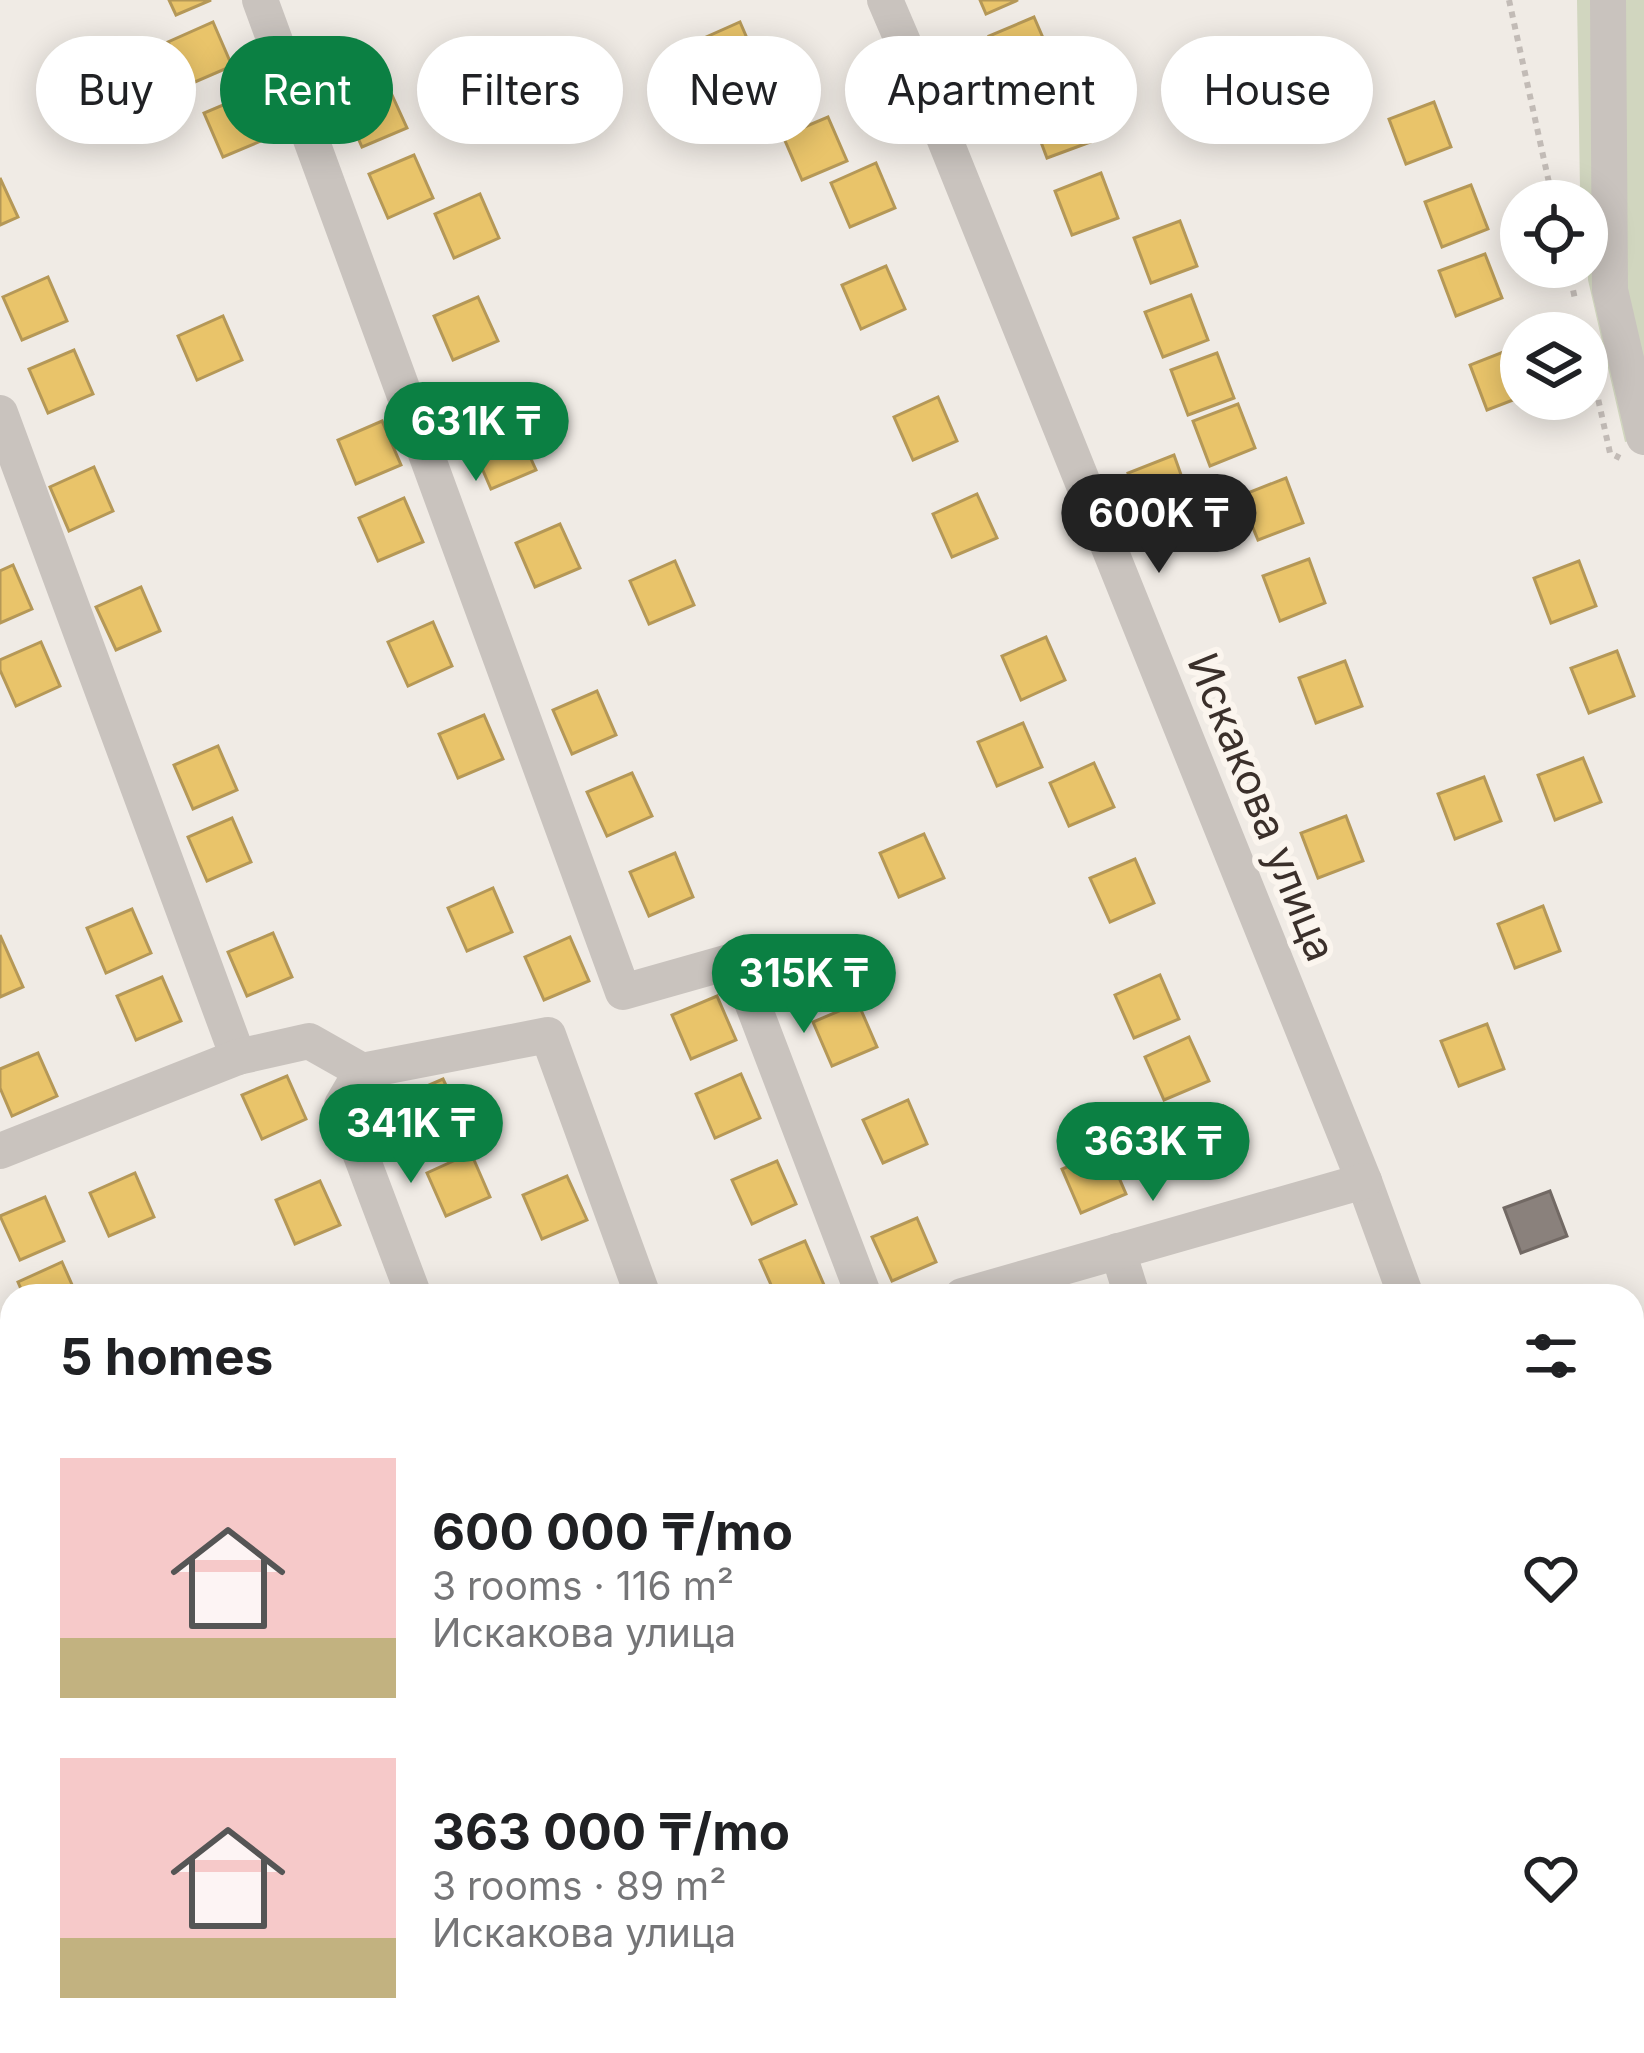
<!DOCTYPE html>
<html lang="en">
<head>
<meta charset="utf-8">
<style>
	:root { --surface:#fff; --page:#f2f2f2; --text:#202124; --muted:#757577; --accent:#0b8043 }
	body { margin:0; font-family:Inter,sans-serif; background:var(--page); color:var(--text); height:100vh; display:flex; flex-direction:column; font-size:45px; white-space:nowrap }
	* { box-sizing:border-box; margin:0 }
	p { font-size:39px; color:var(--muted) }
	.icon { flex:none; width:66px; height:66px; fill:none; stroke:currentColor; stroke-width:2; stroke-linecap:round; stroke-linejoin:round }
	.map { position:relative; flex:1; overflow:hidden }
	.sheet { position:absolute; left:0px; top:1284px; width:1644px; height:771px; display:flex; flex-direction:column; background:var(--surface); border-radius:36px 36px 0 0; box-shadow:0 6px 30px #0003 }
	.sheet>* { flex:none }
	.top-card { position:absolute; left:36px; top:36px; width:1572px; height:108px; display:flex; gap:24px }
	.buttons { position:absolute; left:1500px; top:180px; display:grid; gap:24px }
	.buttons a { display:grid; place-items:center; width:108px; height:108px; border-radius:50%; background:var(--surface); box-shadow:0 6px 30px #0003; font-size:60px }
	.price { position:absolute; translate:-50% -102px; padding:0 27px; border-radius:42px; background:var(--accent); color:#fff; font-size:39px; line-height:78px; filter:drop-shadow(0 3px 6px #0008) }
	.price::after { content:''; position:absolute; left:50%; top:72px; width:36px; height:27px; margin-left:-18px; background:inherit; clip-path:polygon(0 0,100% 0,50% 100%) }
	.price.current { background:#222; color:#fff }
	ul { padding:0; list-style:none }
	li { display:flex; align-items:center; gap:36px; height:300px; padding:0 60px }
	li span { display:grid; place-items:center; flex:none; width:336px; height:240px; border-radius:0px; color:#555 }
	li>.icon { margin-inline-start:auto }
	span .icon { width:144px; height:144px; fill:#fffc; stroke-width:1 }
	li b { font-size:51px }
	h2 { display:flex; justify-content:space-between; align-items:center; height:144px; padding:0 60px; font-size:51px }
	.pill { padding:0 42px; border-radius:54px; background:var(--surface); box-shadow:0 6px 30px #0003; font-size:42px; line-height:108px }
	.pill.current { background:var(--accent); color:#fff }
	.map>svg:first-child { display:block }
	.green { fill:#d1d6bf }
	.water { fill:#a1c2c1 }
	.homes { fill:#e9c46a; stroke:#b59857; stroke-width:3 }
	.industry { fill:#8a817c; stroke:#726964; stroke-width:3 }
	.building { fill:#c3afa7 }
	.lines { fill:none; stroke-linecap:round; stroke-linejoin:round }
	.path { stroke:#c2bbb6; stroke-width:6; stroke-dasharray:6 6; stroke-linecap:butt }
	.minor { stroke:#c9c3be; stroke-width:36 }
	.labels { text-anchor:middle; stroke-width:12; stroke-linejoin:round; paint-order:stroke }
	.street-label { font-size:42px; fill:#3b302b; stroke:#fbf5ee }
</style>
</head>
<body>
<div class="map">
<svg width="1644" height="2053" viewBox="0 0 1644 2053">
	<rect width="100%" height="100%" fill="#f0ebe5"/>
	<polygon class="green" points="1577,0 1644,0 1644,438 1625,442 1588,280 1587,201 1581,201 1580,190"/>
	<polygon class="water" points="0,1608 12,1622 12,2043 219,2043 221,2053 0,2053"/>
	<g class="homes">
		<polygon points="169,0 211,0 176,15"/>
		<polygon points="980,0 1018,0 986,14"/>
		<polygon points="1034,17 1053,61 1008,80 989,36"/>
		<polygon points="213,22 232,66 188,85 168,42"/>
		<polygon points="740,22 759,66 714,86 695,42"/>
		<polygon points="387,84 407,128 362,147 343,104"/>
		<polygon points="249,94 268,138 223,157 204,113"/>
		<polygon points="1076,96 1093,141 1047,158 1030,113"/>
		<polygon points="1434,102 1451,147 1406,164 1389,119"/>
		<polygon points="828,117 847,161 802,180 783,136"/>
		<polygon points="414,155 433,198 388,218 369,174"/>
		<polygon points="876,163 895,208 850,227 831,183"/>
		<polygon points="1101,173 1118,218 1072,235 1055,191"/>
		<polygon points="0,178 18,217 0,225"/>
		<polygon points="1471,185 1488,229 1442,247 1425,202"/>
		<polygon points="480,194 499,238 454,258 435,214"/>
		<polygon points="1180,221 1197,266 1151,283 1134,238"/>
		<polygon points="1485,254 1502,298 1456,316 1439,271"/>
		<polygon points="886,266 905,309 861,329 842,285"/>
		<polygon points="48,277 67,321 22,340 3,297"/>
		<polygon points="1191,295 1208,340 1163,357 1145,312"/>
		<polygon points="478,297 498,341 453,360 434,316"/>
		<polygon points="223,316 242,360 197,380 178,336"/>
		<polygon points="1516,347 1521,362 1521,397 1487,410 1470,365"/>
		<polygon points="74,350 93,394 48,413 29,369"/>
		<polygon points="1217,353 1234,398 1188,415 1171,370"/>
		<polygon points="938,397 957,441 913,460 894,417"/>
		<polygon points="1238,404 1255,448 1210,466 1193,421"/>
		<polygon points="382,421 401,465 356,484 338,440"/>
		<polygon points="516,426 536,470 491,489 472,445"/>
		<polygon points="1174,455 1190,500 1145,517 1128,473"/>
		<polygon points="94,467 113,511 69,531 50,487"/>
		<polygon points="1286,478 1303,523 1258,540 1240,496"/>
		<polygon points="977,494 997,538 952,557 933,514"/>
		<polygon points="404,498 423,542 378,561 359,518"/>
		<polygon points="560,524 580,568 535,587 516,543"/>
		<polygon points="1309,559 1325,603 1280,621 1263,576"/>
		<polygon points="675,561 694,605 649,624 630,581"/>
		<polygon points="1579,561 1596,606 1551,623 1534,578"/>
		<polygon points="13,565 32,609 0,623 0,571"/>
		<polygon points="141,587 160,631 116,650 96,607"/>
		<polygon points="433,622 452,666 408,686 388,642"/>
		<polygon points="1046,637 1065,680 1021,700 1002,656"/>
		<polygon points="41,642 60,686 16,706 0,670 0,660"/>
		<polygon points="1617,651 1634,696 1589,713 1571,668"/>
		<polygon points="1345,661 1362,706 1316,723 1299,678"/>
		<polygon points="597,691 616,735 572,754 553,710"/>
		<polygon points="484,715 503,759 458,778 439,734"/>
		<polygon points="1023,723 1042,767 997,786 978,742"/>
		<polygon points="218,746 237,790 193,809 174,765"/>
		<polygon points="1583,758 1601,802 1555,820 1538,775"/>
		<polygon points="1094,763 1114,807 1069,826 1050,783"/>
		<polygon points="632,773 652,816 607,836 587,792"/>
		<polygon points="1484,777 1501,821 1455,839 1438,794"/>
		<polygon points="1346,816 1363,861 1318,878 1301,833"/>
		<polygon points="232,818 251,862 207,881 188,837"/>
		<polygon points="924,834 944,878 899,897 880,853"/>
		<polygon points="675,853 693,897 649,916 630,872"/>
		<polygon points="1135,859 1154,903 1110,922 1090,878"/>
		<polygon points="493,888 512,932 467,951 448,908"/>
		<polygon points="1543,906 1560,951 1515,968 1498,924"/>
		<polygon points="132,909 151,953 106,973 87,928"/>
		<polygon points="273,933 292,977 247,996 228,952"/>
		<polygon points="0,935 23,987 0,997"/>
		<polygon points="570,937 589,981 544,1000 525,957"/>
		<polygon points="1160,975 1179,1019 1134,1038 1115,995"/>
		<polygon points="162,977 181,1021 136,1040 117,996"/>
		<polygon points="717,996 736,1040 691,1059 672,1015"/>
		<polygon points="858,1003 877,1047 832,1066 813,1022"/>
		<polygon points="1487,1024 1504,1069 1459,1086 1441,1041"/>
		<polygon points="1189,1037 1209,1081 1164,1100 1145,1057"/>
		<polygon points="38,1053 57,1096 12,1116 0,1088 0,1069"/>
		<polygon points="741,1074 760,1118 715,1138 696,1094"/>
		<polygon points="287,1076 306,1119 262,1139 242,1095"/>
		<polygon points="443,1079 463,1122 418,1142 399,1098"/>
		<polygon points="908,1100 927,1144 883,1163 863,1120"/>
		<polygon points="1223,1106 1242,1150 1198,1169 1178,1126"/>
		<polygon points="1107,1150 1126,1194 1081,1213 1062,1169"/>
		<polygon points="471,1153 490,1197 446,1216 427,1173"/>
		<polygon points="777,1161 796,1204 752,1224 732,1180"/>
		<polygon points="135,1173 154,1217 109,1236 90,1193"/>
		<polygon points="567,1176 587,1220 542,1239 523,1195"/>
		<polygon points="320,1181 340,1225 295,1244 276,1200"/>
		<polygon points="45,1197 64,1241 20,1260 0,1216"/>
		<polygon points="917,1218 936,1262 892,1281 872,1237"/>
		<polygon points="805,1241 824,1285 798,1296 776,1296 760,1260"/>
		<polygon points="62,1262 77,1296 24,1296 18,1282"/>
		<polygon points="1632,2034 1638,2050 1630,2053 1587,2053 1583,2043 1632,2043"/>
		<polygon points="634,2043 666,2043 669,2053 617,2053 616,2050"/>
		<polygon points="1070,2043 1085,2043 1089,2053 1044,2053"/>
		<polygon points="1282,2043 1334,2043 1337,2053 1285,2053"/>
	</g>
	<polygon class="industry" points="1550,1191 1567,1236 1521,1253 1504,1208"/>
	<polygon class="building" points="1639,1443 1644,1455 1644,1493 1632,1497 1632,1446"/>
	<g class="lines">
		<g class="path">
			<polyline points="1509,0 1553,201"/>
			<polyline points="1568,267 1575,299"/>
			<polyline points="1588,353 1610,453 1620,458"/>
		</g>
		<g class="minor">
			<polyline points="260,0 623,992 736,960 864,1296"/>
			<polyline points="885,0 945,140 1364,1181 1406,1296"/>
			<polyline points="1608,0 1610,290 1644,437"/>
			<polyline points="0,413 238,1057"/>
			<polyline points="362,1071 342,1105 414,1296"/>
			<polyline points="0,1151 238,1057 309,1041 362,1071 548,1035 643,1296"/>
			<polyline points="1118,1251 1132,1296"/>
			<polyline points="962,1296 1364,1181"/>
			<polyline points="1632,1541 1644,1537"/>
			<polyline points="1632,1916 1644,1949"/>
			<polyline points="518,2043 521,2053"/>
			<polyline points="1006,2043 1010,2053"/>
			<polyline points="1382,2043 1386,2053"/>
		</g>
	</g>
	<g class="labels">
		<g class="street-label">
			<text transform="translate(1262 807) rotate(68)" y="15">Искакова улица</text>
		</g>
	</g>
</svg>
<div class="buttons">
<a><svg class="icon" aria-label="locate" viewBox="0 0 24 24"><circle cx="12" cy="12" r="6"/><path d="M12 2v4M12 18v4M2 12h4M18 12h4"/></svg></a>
<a><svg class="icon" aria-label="layers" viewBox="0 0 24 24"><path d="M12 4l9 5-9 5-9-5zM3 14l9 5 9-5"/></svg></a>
</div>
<b class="price" style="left:476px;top:484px">631K ₸</b>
<b class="price current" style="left:1159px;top:576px">600K ₸</b>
<b class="price" style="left:804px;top:1036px">315K ₸</b>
<b class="price" style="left:411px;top:1186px">341K ₸</b>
<b class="price" style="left:1153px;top:1204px">363K ₸</b>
<div class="top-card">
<a class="pill">Buy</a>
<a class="pill current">Rent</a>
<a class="pill">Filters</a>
<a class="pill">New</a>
<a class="pill">Apartment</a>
<a class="pill">House</a>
</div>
<section class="sheet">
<h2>5 homes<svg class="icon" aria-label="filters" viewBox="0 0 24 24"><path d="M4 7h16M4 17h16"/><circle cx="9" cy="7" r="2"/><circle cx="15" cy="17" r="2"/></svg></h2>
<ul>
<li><span style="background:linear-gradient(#f6c9c9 75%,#c2b280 0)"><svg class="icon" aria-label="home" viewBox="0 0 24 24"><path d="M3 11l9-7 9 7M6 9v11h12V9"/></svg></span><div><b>600 000 ₸/mo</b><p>3 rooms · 116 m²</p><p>Искакова улица</p></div><svg class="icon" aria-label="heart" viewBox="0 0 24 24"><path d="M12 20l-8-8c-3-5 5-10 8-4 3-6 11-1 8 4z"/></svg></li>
<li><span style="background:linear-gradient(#f6c9c9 75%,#c2b280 0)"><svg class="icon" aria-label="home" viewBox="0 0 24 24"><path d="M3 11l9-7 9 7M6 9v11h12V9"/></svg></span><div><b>363 000 ₸/mo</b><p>3 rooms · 89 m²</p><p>Искакова улица</p></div><svg class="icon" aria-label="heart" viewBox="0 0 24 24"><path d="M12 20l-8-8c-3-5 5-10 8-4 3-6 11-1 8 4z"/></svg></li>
</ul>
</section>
</div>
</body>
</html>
